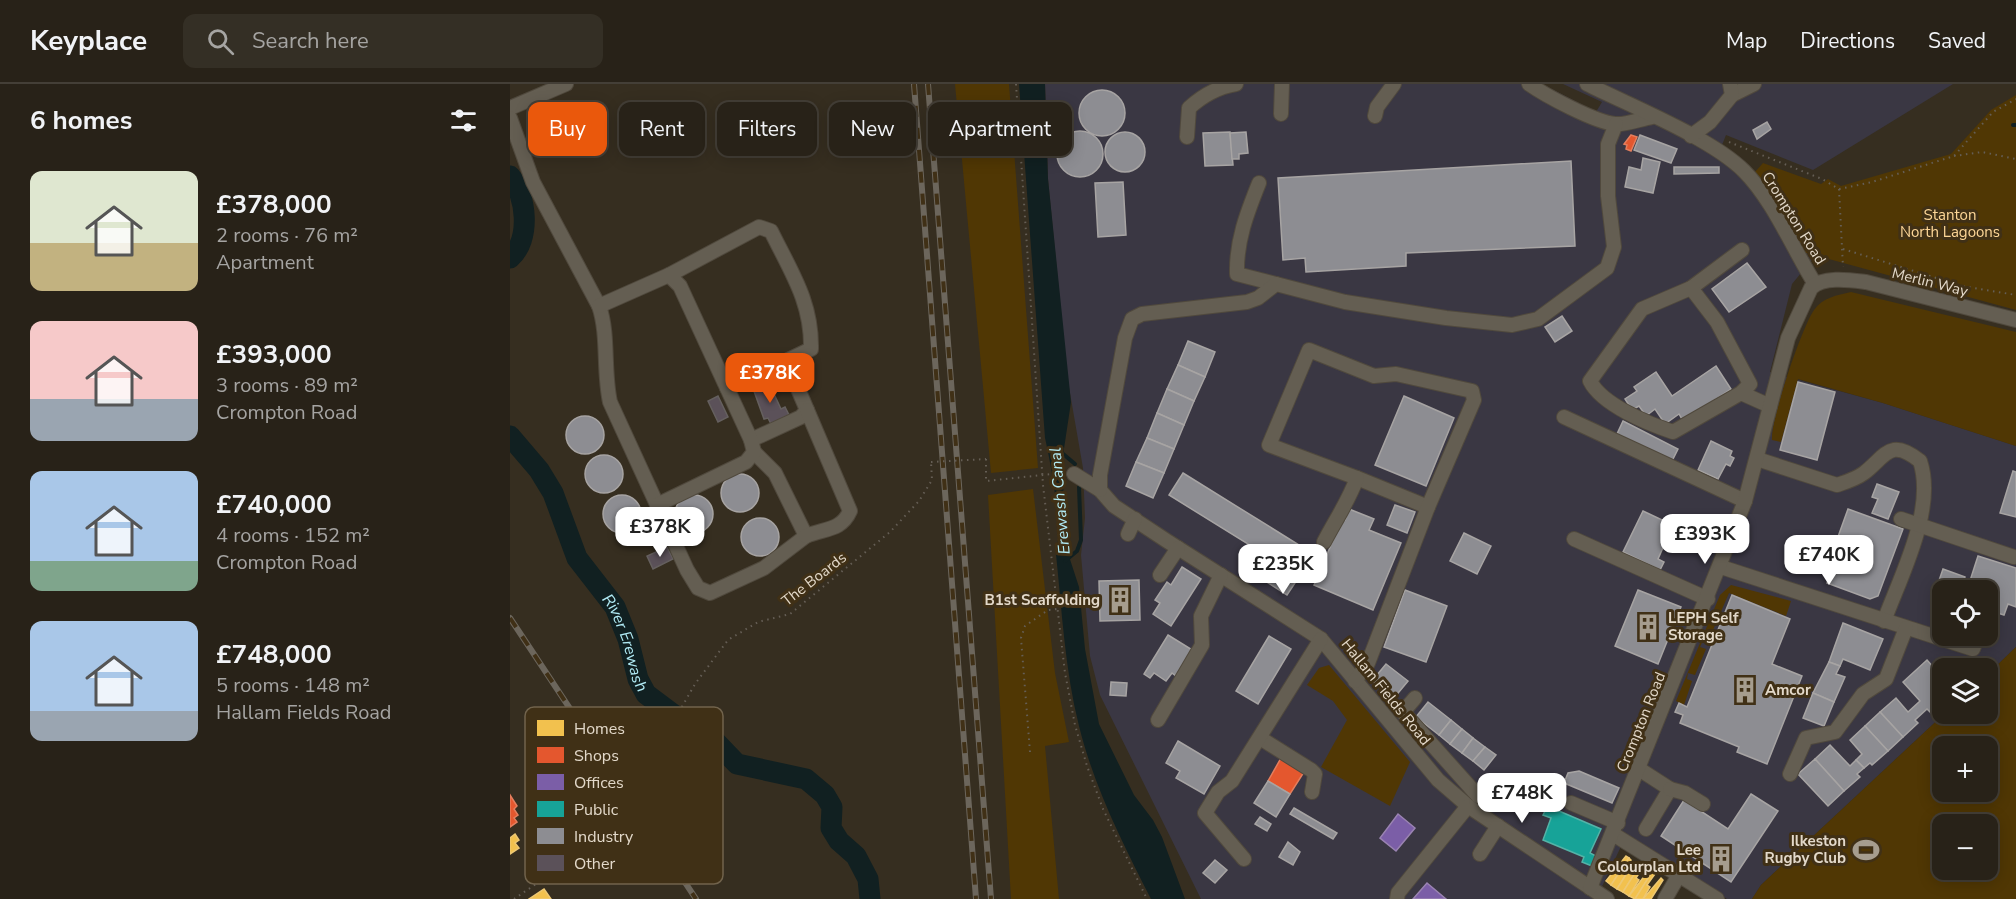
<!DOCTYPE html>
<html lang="en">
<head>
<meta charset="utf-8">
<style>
	:root { --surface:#282218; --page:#342f25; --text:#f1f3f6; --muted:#a5a4a2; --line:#443f37; --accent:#ea580c }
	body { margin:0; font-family:"Nunito Sans",sans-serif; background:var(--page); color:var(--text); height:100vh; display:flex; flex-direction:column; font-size:22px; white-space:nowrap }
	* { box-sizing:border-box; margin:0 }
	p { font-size:20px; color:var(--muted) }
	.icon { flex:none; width:33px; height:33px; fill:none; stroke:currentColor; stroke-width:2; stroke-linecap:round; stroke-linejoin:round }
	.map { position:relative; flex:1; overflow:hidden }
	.sheet { display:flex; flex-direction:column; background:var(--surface); width:510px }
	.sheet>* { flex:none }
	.guide { position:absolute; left:18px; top:18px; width:570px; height:54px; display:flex; gap:12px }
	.tools { position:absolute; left:1422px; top:496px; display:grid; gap:12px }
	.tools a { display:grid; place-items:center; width:66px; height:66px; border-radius:12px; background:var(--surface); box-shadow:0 3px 15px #0003,0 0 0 2px var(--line); font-size:30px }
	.price { position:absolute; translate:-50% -51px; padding:0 14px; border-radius:12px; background:#fff; color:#222; font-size:20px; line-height:39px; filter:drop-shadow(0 2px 3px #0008) }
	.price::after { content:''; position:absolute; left:50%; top:36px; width:18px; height:14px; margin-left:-9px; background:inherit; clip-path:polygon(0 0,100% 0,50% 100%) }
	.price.current { background:var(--accent); color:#fff }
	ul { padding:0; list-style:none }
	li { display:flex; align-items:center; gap:18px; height:150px; padding:0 30px }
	li span { display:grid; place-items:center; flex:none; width:168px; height:120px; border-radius:12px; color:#555 }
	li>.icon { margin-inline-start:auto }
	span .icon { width:72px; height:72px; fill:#fffc; stroke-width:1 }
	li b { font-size:26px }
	h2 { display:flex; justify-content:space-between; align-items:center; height:72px; padding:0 30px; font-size:26px }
	.pill { padding:0 21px; border-radius:12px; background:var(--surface); box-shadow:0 3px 15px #0003,0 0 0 2px var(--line); font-size:21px; line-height:54px }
	.pill.current { background:var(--accent); color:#fff }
	header { display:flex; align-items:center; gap:36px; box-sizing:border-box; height:84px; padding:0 30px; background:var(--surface); border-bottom:2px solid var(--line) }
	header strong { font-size:28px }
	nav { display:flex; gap:33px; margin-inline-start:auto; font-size:21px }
	.search { width:420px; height:54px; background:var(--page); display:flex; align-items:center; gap:15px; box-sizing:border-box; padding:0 21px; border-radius:12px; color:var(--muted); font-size:22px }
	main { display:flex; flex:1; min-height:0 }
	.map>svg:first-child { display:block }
	.industrial { fill:#3a3743; fill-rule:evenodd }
	.green { fill:#503704; fill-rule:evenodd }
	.water { fill:#112021 }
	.homes { fill:#f2c14e; stroke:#eec873; stroke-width:1.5 }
	.shops { fill:#e4572e; stroke:#e47e5d; stroke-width:1.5 }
	.offices { fill:#7b5ea7; stroke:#9a83b2; stroke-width:1.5 }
	.public { fill:#17a398; stroke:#54b3a7; stroke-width:1.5 }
	.industry { fill:#8d8d92; stroke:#a7a4a3; stroke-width:1.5 }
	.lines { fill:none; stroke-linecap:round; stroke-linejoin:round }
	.stream { stroke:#112021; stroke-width:4 }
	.river { stroke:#112021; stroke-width:21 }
	.building { fill:#5b5159; stroke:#65605f; stroke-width:1.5 }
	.minor-casing { stroke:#50493d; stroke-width:16 }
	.path { stroke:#655e55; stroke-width:2; stroke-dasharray:1.5 4.5; stroke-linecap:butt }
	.minor { stroke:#645e52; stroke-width:14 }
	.rail-casing { stroke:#6c665c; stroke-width:6 }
	.rail { stroke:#403016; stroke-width:4; stroke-dasharray:11; stroke-linecap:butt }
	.path-bridge { stroke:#655e55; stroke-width:2; stroke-dasharray:1.5 4.5; stroke-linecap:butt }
	.labels { text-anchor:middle; stroke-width:6; stroke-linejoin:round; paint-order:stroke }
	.park-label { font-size:15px; fill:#fdd697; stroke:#403016 }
	.street-label { font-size:15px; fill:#e3d9ca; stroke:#403016 }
	.poi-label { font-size:15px; font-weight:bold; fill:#e3d9ca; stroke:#403016; text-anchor:end }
	.water-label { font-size:16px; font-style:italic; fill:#b1ebf5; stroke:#403016 }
	.key { fill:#403016; stroke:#71634c; stroke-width:1.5 }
	.key-label { font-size:16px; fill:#e3d9ca }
</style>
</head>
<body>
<header>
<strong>Keyplace</strong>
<div class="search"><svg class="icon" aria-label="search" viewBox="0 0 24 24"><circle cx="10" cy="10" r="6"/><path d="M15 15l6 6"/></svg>Search here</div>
<nav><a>Map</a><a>Directions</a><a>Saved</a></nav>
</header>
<main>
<section class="sheet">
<h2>6 homes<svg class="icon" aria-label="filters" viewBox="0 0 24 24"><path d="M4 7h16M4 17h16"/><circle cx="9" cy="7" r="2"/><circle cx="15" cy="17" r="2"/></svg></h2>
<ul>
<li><span style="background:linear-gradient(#dfe7d0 60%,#c2b280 0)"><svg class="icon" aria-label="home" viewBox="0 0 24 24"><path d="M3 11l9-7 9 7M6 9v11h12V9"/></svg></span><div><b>£378,000</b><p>2 rooms · 76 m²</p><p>Apartment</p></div></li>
<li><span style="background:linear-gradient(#f6c9c9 65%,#9aa5b1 0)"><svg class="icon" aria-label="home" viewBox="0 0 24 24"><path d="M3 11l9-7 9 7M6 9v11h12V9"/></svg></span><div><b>£393,000</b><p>3 rooms · 89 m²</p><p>Crompton Road</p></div></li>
<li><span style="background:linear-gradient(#a9c7e8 75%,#7fa58c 0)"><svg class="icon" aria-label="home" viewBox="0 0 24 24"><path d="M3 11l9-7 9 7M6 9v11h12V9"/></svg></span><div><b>£740,000</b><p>4 rooms · 152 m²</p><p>Crompton Road</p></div></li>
<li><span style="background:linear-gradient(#a9c7e8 75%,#9aa5b1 0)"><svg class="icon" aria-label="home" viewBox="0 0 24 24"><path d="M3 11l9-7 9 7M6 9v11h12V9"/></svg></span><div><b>£748,000</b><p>5 rooms · 148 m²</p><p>Hallam Fields Road</p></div></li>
</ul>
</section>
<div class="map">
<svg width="1506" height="815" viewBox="0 0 1506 815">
	<rect width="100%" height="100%" fill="#362e20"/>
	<path class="industrial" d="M535,0H1032L1086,28L1092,18L1053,0H1443L1303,86L1216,51L1212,61L1249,93L1293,168L1305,172L1282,200L1260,288L1373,319L1506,362V563L1478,590V585H1432L1434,630L1251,801L1242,815H1217L1116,752L1086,815H691L590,611L580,572L571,471L575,434L573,384L556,286L550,218L538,95ZM1432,507H1478V552H1432Z"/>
	<g class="green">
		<polygon points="445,0 499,0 528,384 481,389"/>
		<polygon points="1506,11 1506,226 1293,168 1259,105 1245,88 1253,79 1311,100 1318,95 1331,102 1441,70 1481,26"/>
		<path d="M1341,208L1506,248V362L1373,319L1288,295L1271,358L1262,356C1260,337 1292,243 1304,226C1312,214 1327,211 1341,208Z"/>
		<polygon points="523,405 545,589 559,658 535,662 549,815 501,815 478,411"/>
		<polygon points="1221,501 1281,517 1276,532 1219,509 1200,553 1195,552 1190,563 1196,565 1185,591 1178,589 1177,595 1182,597 1174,621 1166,617 1210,511"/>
		<path d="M1506,563V815H1242L1251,801L1434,630H1478V590ZM1432,663H1478V708H1432ZM1432,741H1478V786H1432Z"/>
		<polygon points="819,581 900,678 880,722 811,683 837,636 823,617 797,601 809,584"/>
	</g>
	<path class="water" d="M509,0H535L538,95L561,318L552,378L556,463L569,503L575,565L589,640L624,711L643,736L652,753L675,815H641C613,760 584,703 569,642C555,586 552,528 546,470C553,446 541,380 535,354Z"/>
	<g class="homes">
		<polygon points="5,750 9,756 5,759 9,764 0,770 0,754"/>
		<polygon points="1116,772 1119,774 1101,801 1096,797"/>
		<polygon points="1119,774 1121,776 1114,787 1117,789 1107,805 1101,801"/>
		<polygon points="1127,779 1130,781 1113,808 1107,805 1117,789 1120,790"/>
		<polygon points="1130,781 1133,783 1126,794 1129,796 1119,812 1113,808"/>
		<polygon points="1139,786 1142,788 1125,815 1119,812"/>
		<polygon points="1142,788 1145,790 1137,801 1140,803 1133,815 1125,815"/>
		<polygon points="1151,794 1153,796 1141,815 1133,815"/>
		<polygon points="34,805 41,815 19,815"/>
	</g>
	<g class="shops">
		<polygon points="1121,51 1127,53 1121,67 1116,65 1117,61 1114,60"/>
		<polygon points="771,674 794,688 780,710 758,697"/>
		<polygon points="0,711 7,722 4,725 8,731 4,734 7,738 0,743"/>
	</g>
	<g class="offices">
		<polygon points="994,690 1015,707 1003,722 982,705"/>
		<polygon points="888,730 905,744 886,767 870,754"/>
		<polygon points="917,799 936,815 903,815"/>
	</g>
	<polygon class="public" points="1039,719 1050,723 1049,727 1091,745 1080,769 1086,772 1082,782 1072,778 1074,773 1033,756 1041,734 1033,731"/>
	<g class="industry">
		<circle cx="592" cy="29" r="23"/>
		<polygon points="1257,38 1261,45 1247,55 1243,46"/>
		<circle cx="570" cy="70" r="23"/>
		<polygon points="720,48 723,81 695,82 693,49"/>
		<polygon points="736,48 738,69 729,70 729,75 722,75 720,49"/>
		<circle cx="615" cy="68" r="20"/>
		<polygon points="1130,51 1167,65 1161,79 1124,66"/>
		<polygon points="1133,74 1150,78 1143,109 1115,103 1119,83 1131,86"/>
		<polygon points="1061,77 1065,162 896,169 896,182 796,188 795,174 773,176 768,94"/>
		<polygon points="1164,83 1209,83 1209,89 1164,90"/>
		<polygon points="613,98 616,151 588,153 585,99"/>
		<polygon points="1237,179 1256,203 1219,228 1202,205"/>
		<polygon points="1052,232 1062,247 1045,258 1035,243"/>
		<polygon points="678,257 705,268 695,293 668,281"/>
		<polygon points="668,281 695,293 684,317 657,305"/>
		<polygon points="1206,282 1221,305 1173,337 1169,330 1155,340 1145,325 1136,332 1129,322 1122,326 1115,315 1127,307 1124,303 1146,288 1162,312"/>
		<polygon points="1288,298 1325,308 1307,376 1270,366"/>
		<polygon points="657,305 684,317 674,341 647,329"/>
		<polygon points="894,312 944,334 916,402 865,381"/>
		<polygon points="647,329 674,341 664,365 637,354"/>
		<circle cx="75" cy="351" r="19"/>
		<polygon points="1113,337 1168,365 1162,377 1107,350"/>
		<polygon points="637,354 664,365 654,389 626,378"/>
		<polygon points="1201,357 1222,367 1220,372 1224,374 1220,382 1216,380 1208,395 1188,386"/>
		<circle cx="94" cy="390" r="19"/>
		<polygon points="626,378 654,389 643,414 616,402"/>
		<polygon points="1503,387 1506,388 1506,433 1490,429"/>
		<polygon points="673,389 789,461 775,483 659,411"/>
		<circle cx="230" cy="409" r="19"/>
		<polygon points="1367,400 1389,408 1378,435 1362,429 1368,415 1362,413"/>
		<circle cx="112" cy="430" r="19"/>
		<circle cx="184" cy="430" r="19"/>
		<polygon points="885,421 905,428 897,449 877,441"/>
		<polygon points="839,425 864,435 859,446 891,459 863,526 804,501 832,435 835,436"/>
		<polygon points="1338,425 1393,445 1368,512 1360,515 1317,499 1325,477 1320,475"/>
		<polygon points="1133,427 1163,441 1148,475 1154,478 1150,486 1113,468"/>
		<circle cx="250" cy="453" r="19"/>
		<polygon points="954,449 981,462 967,490 940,477"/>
		<polygon points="1468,472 1506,484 1506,523 1498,520 1494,531 1478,526 1478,507 1457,506"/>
		<polygon points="757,481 785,499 777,511 749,493"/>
		<polygon points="672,483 691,495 661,542 643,530 650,519 645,516 657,498 661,501"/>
		<polygon points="1433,485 1455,493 1451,507 1432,507 1432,514 1424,511"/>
		<polygon points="629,496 630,536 590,537 589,497"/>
		<polygon points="895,506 937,522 916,578 874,563"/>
		<polygon points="1128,506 1171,523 1148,580 1105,562"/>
		<polygon points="1222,511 1280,535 1262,580 1292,592 1257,680 1227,668 1229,663 1170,639 1173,631 1165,628 1169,619 1177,623"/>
		<polygon points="1333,539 1373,555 1360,586 1333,575 1330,582 1319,578"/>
		<polygon points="658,551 684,567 667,593 662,589 656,597 644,589 640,594 634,590"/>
		<polygon points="759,552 781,565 748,620 726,607"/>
		<polygon points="1417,576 1432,593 1432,622 1423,631 1417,625 1405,636 1408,639 1393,653 1370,628 1386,614 1398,628 1410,617 1393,598"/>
		<polygon points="1319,578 1330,582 1326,590 1335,593 1324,618 1303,609"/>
		<polygon points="876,580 898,597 884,614 862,597"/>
		<polygon points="601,598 617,599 616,612 600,611"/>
		<polygon points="1303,609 1324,618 1314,642 1293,634"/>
		<polygon points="918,618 941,636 929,651 906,633"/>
		<polygon points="1370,628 1393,653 1378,667 1355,642"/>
		<polygon points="941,636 952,645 940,660 929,651"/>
		<polygon points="1355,642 1378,667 1362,681 1360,679 1354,684 1346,676 1352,670 1340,656"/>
		<polygon points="952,645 963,654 952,669 940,660"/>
		<polygon points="963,654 975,663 963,677 952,669"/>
		<polygon points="668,657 710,682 694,710 666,694 670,687 656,679"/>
		<polygon points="1320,661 1340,682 1346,676 1354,684 1347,690 1350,693 1334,707 1305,675"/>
		<polygon points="975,663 986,671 974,686 963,677"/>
		<polygon points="1305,675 1334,707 1318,722 1288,690"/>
		<polygon points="1069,687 1109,704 1102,719 1054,699 1058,689"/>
		<polygon points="758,697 780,710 766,733 744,719"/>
		<polygon points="1241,710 1268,727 1221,798 1151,752 1174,716 1218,745"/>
		<polygon points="784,724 827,749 823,755 780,730"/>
		<polygon points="750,733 761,740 757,747 745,740"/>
		<polygon points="778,758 790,768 783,781 769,773"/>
		<polygon points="705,776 717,786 705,799 693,789"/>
	</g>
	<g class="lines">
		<g class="stream">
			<polyline points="1503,41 1506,41"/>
			<polyline points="552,369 565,380"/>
			<polyline points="555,477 567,467 571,456 569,403"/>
		</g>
		<g class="river">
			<path d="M0,92C17,112 21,156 0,174"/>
			<path id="s1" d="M0,352L29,386L43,409L67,474L105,523L118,555L128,595L136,610L176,640L202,654L227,680L296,695L315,711L322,723L321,744L329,757L346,772L358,795L360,815"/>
		</g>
	</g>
	<g class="building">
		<polygon points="259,299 271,325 275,323 279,331 261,340 258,334 254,335 244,307"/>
		<polygon points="208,312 218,333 208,338 198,317"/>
		<polygon points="157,463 163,475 143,485 137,472"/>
	</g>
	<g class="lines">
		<g class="minor-casing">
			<g id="minor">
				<path d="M1019,0C1036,12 1085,38 1105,40C1117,41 1130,35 1142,33"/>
				<path d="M1077,0C1121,22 1201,54 1234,87C1263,116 1283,165 1305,200"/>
				<polyline points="1222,11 1244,0"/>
				<polyline points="0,24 56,0"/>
				<polyline points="771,30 772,0"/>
				<polyline points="865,32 867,23 884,0"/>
				<path d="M0,34L23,98L89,222C99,251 93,286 100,318L177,486L188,504L200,509L254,484L296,452L265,389L244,368"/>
				<polyline points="1181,52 1200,38 1222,11 1220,0"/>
				<path d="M677,53L679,24C693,11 708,3 726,0"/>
				<path d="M749,99C737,129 726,157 727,190L766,200"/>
				<path d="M159,191L249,143L261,147C281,188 302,218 301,265L276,277L297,326L291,333L241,356"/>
				<polyline points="1181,204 1232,166"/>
				<polyline points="89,222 159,191 170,202 241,356 244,368 236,378 147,421"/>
				<polyline points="217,304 276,277"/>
				<path d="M1231,309L1163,348C1139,340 1092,321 1080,297L1132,225L1181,204L1207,238L1240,300L1231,309L1260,322"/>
				<polyline points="1054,333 1235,417"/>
				<path d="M1247,375L1327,401C1336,398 1346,395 1354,389C1376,372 1380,353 1410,377C1426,425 1391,491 1374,537"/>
				<polyline points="564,390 590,406 604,422 657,457 811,555 928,696 958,722 1097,815"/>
				<polyline points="847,394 918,423"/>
				<polyline points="590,406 590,391 615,254 622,235 632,230 737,218 748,214 766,200 835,218 936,234 1002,241 1028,235 1097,184 1104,163 1098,112 1098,60 1106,40"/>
				<polyline points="1391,435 1504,473"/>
				<polyline points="618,450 625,435"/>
				<path d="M296,452C315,444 331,447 340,427L297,326"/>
				<polyline points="1064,455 1198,515"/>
				<path d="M814,458C826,435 838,418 847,394L759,361L799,266L864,292L886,290L962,307L964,316L918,423L858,579L845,597"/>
				<polyline points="1211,483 1463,565 1468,552"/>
				<polyline points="650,491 668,464"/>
				<polyline points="905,614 893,628 968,712"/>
				<polyline points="648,636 692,561 691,532 711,491"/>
				<polyline points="750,654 801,686 805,690 802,708"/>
				<polyline points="1129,685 1160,705 1136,745"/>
				<polyline points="1280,690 1296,654 1325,648 1353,610 1376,595 1396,544"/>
				<polyline points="1160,705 1175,709 1193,720"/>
				<polyline points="1061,719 1108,739"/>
				<polyline points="1103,750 1207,815"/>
				<polyline points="970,770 988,742"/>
				<polyline points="734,775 695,729 708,708 722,697 811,555"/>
				<path d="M1080,804L1235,417L1278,254L1301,204C1313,192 1340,196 1356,198L1506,236"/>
				<polyline points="887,815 888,809 958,722"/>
				<polyline points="1155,815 1169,791"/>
			</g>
		</g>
		<g class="path">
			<polyline points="506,0 533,401 555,589 565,641 577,682 593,725 637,815"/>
			<polyline points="1219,58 1312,95 1329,105 1362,98 1444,72 1483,28 1506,15"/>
			<polyline points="1444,72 1472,68 1506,75"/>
			<polyline points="1329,105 1333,183"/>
			<polyline points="1333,165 1452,202 1506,211"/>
			<polyline points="476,375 476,397 552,389"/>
			<polyline points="520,668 511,554 515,542 538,526 547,525"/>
			<polyline points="984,725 992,713"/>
			<polyline points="134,726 157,711 163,701 161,642 185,600 218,556 248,538 280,530 380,448 409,417 422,396 421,378"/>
			<polyline points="4,815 114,740"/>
		</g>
		<use href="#minor" class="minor"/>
		<g class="rail-casing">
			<g id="rail">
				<polyline points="404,0 466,815"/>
				<polyline points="418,0 481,815"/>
				<polyline points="0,534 186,815"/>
			</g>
		</g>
		<use href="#rail" class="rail"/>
		<polyline class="path-bridge" points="421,378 476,375"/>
	</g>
	<defs>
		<g id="building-bare" transform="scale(2.07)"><path d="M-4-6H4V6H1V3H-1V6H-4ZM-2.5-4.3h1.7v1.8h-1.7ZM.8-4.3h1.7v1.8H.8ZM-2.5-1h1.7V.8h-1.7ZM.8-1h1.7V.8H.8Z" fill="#a69d8e" stroke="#403016" stroke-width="2.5" paint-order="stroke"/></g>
		<g id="stadium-bare" transform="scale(2.07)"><path d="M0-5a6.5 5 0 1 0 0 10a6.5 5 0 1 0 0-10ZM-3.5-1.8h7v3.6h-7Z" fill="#a69d8e" stroke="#403016" stroke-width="2.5" paint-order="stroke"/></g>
	</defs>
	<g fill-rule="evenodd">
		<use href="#building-bare" x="610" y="516"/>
		<use href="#building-bare" x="1138" y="543"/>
		<use href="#building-bare" x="1235" y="606"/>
		<use href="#stadium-bare" x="1356" y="766"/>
		<use href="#building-bare" x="1211" y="775"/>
	</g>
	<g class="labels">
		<g class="park-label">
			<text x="1440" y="136">Stanton<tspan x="1440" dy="17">North Lagoons</tspan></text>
		</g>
		<g class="street-label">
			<text transform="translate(1284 134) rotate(58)" y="5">Crompton Road</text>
			<text transform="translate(1420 198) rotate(14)" y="5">Merlin Way</text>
			<text transform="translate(304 495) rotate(-38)" y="5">The Boards</text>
			<text transform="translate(876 608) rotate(51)" y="5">Hallam Fields Road</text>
			<text transform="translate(1131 638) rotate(-68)" y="5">Crompton Road</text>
		</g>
		<g class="poi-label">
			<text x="590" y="521">B1st Scaffolding</text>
			<text x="1158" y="539" text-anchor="start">LEPH Self<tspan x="1158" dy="17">Storage</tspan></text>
			<text x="1255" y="611" text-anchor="start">Amcor</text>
			<text x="1336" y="762">Ilkeston<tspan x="1336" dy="17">Rugby Club</tspan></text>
			<text x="1191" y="771">Lee<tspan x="1191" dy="17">Colourplan Ltd</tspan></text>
		</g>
		<g class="water-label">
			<text transform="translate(549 417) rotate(-95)" y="6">Erewash Canal</text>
			<text dy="6" stroke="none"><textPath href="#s1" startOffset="240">River Erewash</textPath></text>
		</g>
	</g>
	<rect x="15" y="623" width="198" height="177" rx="9" class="key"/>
	<rect x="27" y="636" width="27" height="16" fill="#f2c14e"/>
	<rect x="27" y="663" width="27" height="16" fill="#e4572e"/>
	<rect x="27" y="690" width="27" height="16" fill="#7b5ea7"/>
	<rect x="27" y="717" width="27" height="16" fill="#17a398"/>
	<rect x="27" y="744" width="27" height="16" fill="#8d8d92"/>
	<rect x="27" y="771" width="27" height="16" fill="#5b5159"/>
	<g class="key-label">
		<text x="64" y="650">Homes</text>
		<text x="64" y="677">Shops</text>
		<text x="64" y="704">Offices</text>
		<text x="64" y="731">Public</text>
		<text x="64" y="758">Industry</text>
		<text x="64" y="785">Other</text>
	</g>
</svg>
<div class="tools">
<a><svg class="icon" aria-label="locate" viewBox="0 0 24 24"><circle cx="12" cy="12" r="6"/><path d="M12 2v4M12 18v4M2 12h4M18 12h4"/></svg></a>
<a><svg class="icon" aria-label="layers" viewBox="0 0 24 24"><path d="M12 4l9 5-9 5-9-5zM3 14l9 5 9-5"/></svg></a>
<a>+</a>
<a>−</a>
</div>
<b class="price current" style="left:260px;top:320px">£378K</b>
<b class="price" style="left:150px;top:474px">£378K</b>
<b class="price" style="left:1195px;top:481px">£393K</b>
<b class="price" style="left:1319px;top:502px">£740K</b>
<b class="price" style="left:773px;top:511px">£235K</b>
<b class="price" style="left:1012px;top:740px">£748K</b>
<div class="guide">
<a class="pill current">Buy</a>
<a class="pill">Rent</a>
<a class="pill">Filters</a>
<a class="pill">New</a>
<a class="pill">Apartment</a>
</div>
</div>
</main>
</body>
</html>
